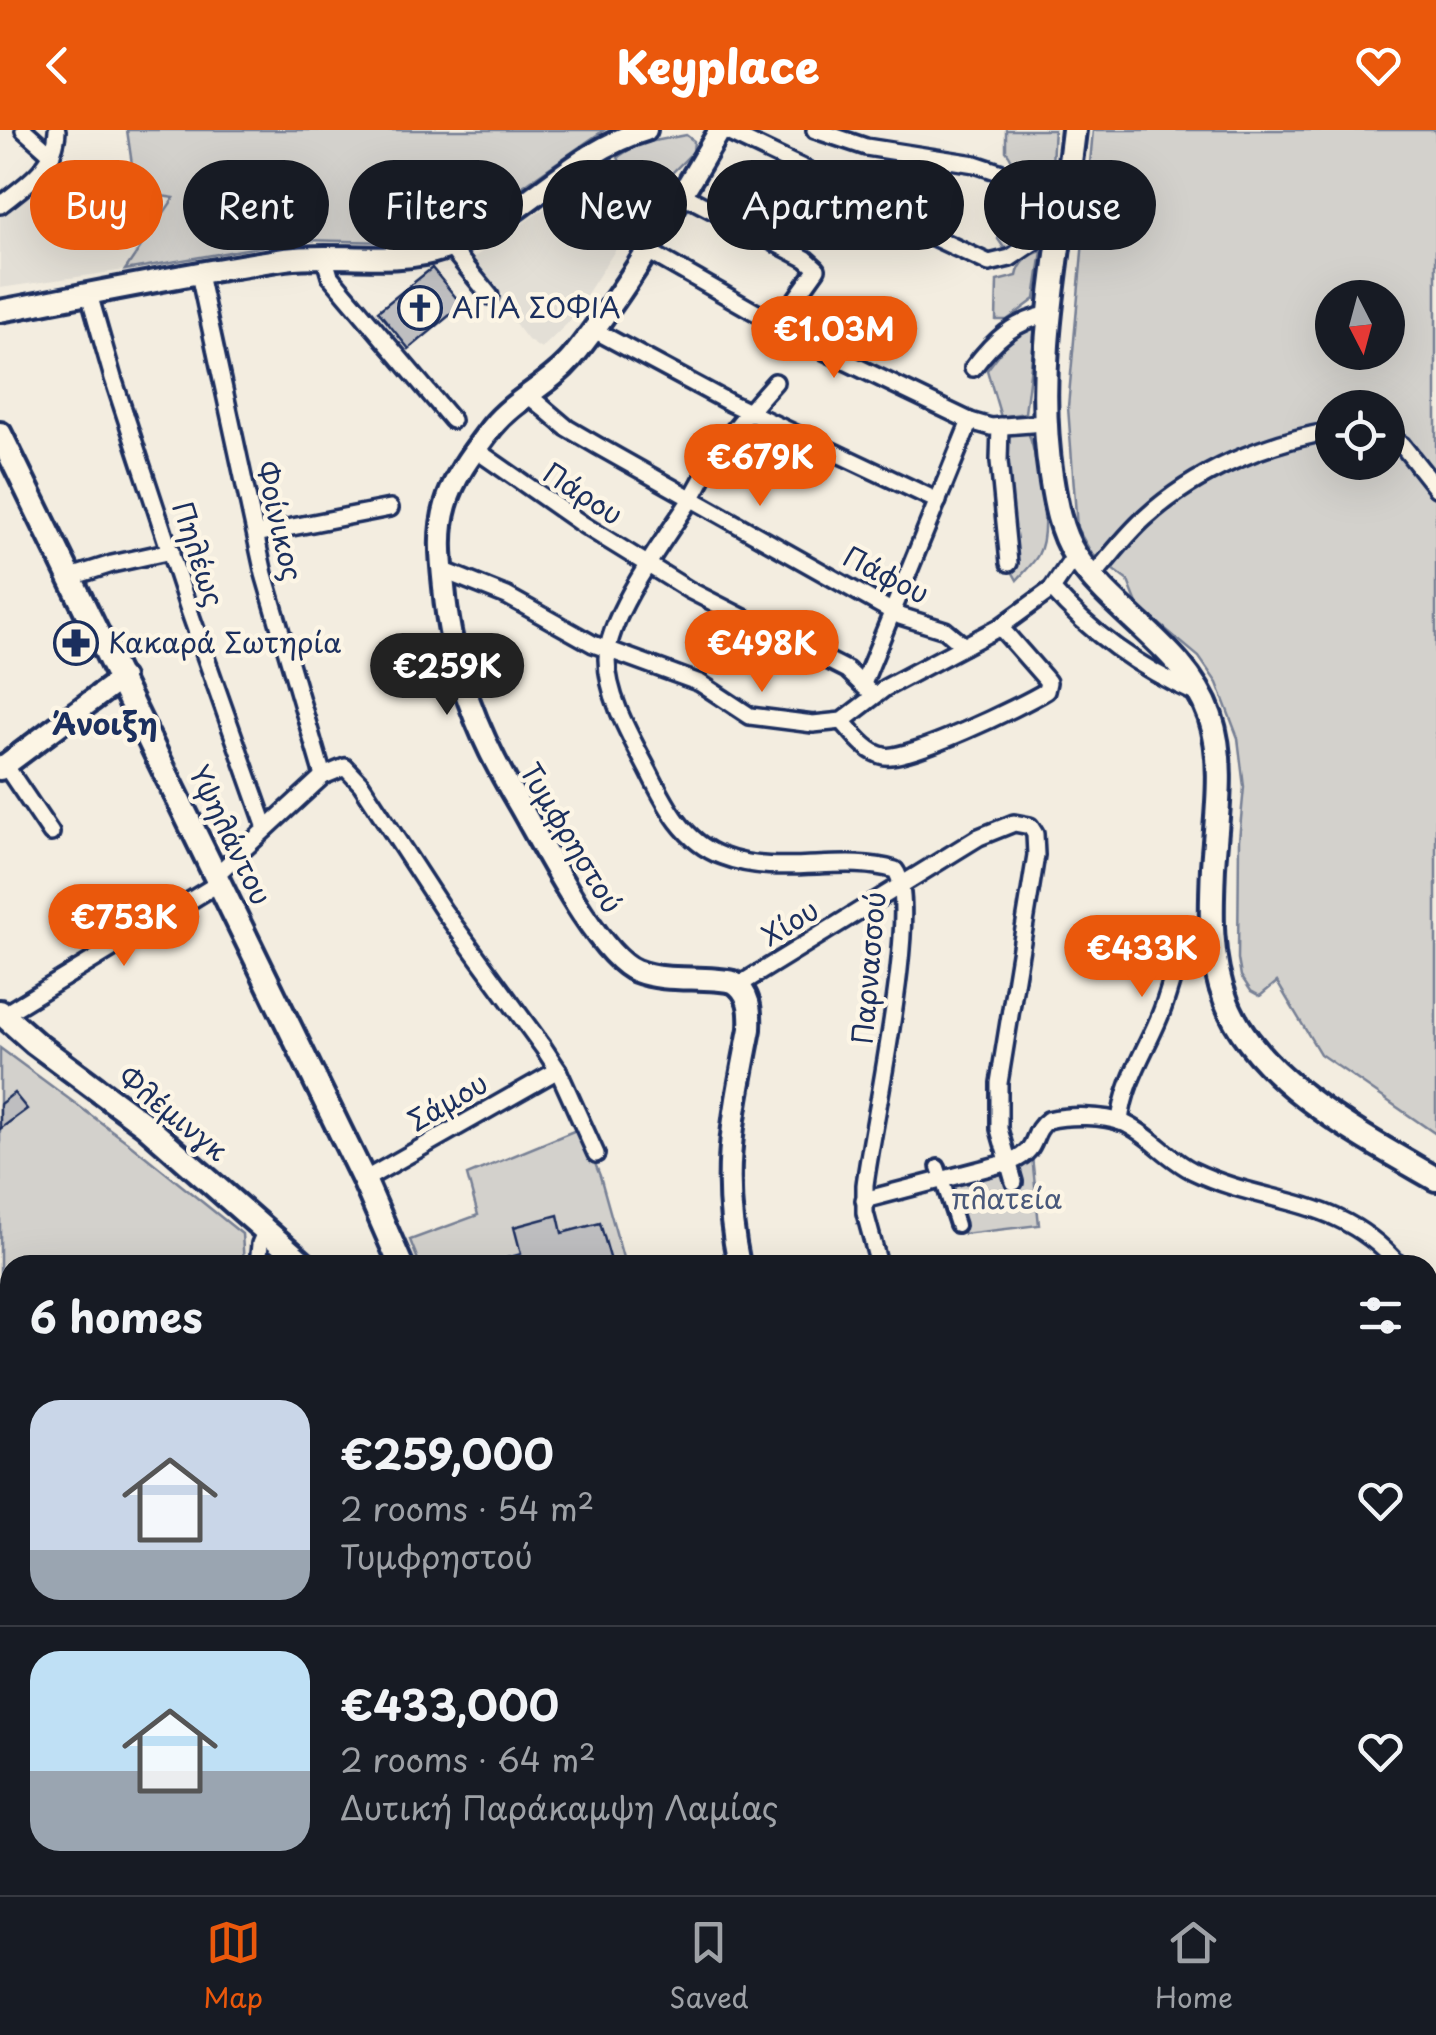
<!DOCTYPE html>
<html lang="en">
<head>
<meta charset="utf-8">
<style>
	:root { --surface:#171b24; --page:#242831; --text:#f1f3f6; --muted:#9ea1a6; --line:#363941; --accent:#ea580c }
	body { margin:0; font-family:"Playpen Sans",sans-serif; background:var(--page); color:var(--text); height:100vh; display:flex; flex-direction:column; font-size:38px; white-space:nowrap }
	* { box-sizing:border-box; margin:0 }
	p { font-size:32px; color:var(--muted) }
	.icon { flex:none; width:55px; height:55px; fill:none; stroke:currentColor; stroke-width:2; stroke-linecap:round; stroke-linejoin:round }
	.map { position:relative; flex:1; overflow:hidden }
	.details { position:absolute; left:0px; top:1125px; width:1438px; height:640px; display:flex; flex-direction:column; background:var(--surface); border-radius:30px 30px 0 0; box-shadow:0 10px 40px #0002 }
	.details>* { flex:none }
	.hud { position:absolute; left:30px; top:30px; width:1378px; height:90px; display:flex; gap:20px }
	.needle { width:65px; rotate:174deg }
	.controls { position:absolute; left:1315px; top:150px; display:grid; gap:20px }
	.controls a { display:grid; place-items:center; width:90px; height:90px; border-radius:50%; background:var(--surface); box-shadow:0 10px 40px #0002; font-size:50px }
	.price { position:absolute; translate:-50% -85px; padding:0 22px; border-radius:35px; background:var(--accent); color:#fff; font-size:32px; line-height:65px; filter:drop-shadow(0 2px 5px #0008) }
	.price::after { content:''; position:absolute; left:50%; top:60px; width:30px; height:22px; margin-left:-15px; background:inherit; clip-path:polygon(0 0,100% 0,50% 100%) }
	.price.active { background:#222; color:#fff }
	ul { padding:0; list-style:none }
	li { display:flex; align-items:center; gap:30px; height:250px; padding:0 30px }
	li+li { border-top:2px solid var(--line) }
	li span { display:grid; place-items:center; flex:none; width:280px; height:200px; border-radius:30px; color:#555 }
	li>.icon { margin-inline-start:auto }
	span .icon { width:120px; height:120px; fill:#fffc; stroke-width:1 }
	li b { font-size:42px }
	h2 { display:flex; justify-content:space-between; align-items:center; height:120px; padding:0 30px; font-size:42px }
	.tag { padding:0 35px; border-radius:45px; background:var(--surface); box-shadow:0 10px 40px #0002; font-size:35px; line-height:90px }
	.tag.active { background:var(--accent); color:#fff }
	header { display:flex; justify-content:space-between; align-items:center; height:130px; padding:0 30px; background:var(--accent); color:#fff; font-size:45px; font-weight:800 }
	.dock { display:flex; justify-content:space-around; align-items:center; height:140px; border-top:2px solid var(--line); background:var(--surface); font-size:28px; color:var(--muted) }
	.dock a { display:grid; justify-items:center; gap:5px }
	.dock .active { color:var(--accent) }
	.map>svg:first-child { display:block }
	.built { fill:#e3dfd6 }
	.green { fill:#d3d1cc; stroke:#778095; stroke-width:2.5; fill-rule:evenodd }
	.building { fill:#bebec0; stroke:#1b2f5e; stroke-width:2.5 }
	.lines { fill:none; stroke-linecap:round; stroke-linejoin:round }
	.pedestrian-casing { stroke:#1b2f5e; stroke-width:20 }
	.minor-casing { stroke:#1b2f5e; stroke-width:22 }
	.tertiary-casing { stroke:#1b2f5e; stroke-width:28 }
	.secondary-casing { stroke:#1b2f5e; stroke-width:30 }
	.pedestrian { stroke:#fcf5e5; stroke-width:12 }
	.minor { stroke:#fcf5e5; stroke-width:15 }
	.tertiary { stroke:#fcf5e5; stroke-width:20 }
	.secondary { stroke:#fcf5e5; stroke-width:22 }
	.labels { text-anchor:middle; stroke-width:9; stroke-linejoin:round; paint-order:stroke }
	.poi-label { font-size:28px; fill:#1b2f5e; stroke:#fcf5e5; text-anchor:start }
	.street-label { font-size:28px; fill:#1b2f5e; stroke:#fcf5e5 }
	.park-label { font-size:28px; fill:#49587a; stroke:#fcf5e5 }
	.neighbourhood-label { font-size:30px; font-weight:bold; fill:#1b2f5e; stroke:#fcf5e5 }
</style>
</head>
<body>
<header><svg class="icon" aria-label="back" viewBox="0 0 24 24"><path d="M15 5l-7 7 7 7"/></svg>Keyplace<svg class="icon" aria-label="heart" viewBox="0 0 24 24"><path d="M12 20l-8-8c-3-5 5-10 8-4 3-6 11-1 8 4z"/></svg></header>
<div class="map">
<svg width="1436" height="1765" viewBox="0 0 1436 1765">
	<rect width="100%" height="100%" fill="#f3ede0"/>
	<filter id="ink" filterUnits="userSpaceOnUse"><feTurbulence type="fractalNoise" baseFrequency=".01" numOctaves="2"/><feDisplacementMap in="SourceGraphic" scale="20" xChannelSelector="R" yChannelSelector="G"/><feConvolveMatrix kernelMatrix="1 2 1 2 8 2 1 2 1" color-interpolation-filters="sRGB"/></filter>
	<g filter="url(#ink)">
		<g class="built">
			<polygon points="618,27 639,83 569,192 541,219 528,210 498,171 502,165 472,129"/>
			<polygon points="60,34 136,62 175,67 125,140 0,158 0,87"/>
		</g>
		<g class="green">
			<polygon points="127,0 604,0 484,83 432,107 390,112 299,110 125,140 174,68 136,62"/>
			<path d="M1006,0H1054C1050,41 1058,113 1004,118L998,109L1004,90L1018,81C1016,62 1019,35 1006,21Z"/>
			<path d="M1093,0H1436V1004L1320,924L1277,852L1260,866L1251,861L1241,846L1238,829L1239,710L1244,657L1238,608L1217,553L1199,527L1138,476L1128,451L1092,424L1077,398L1068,277ZM1332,168H1388V222H1332ZM1332,278H1388V332H1332Z"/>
			<polygon points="686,5 694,11 693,22 660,55 639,83 618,27 638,14"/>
			<path d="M1042,121L1035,169L1007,190H996L997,151L1017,146C1019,133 1030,124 1042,121Z"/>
			<polygon points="1028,196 1033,196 1035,203 1025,283 1001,287 987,240 1006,215"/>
			<path d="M1028,301C1037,329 1053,398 1038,425C1033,434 1024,442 1017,450L1013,443L1005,305Z"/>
			<polygon points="0,918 130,1014 242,1104 244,1135 10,1135 10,1451 0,1464"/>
			<polygon points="581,998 600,1046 625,1135 420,1135 410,1110 478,1085 467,1045"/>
			<polygon points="1032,1026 1039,1095 964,1104 949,1055"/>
		</g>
		<g class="building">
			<polygon points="432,138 462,175 409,219 378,181"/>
			<polygon points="14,963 27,979 0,999 0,974"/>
			<polygon points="558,1085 562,1103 600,1093 611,1131 594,1135 497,1135 496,1131 521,1124 514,1097"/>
		</g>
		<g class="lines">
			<g class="pedestrian-casing">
				<polyline id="pedestrian" points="938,1037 957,1095"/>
			</g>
			<g class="minor-casing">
				<g id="minor">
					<polyline points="24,0 52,25"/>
					<polyline points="723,0 826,49 892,88 989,133 1010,128 1047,103 1062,99"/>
					<polyline points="815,0 866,17 975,34 1005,44"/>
					<polyline points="681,64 806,129 817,139 777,195"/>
					<path d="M0,75C27,54 56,37 57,0"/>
					<polyline points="450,117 490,166"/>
					<polyline points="646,120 822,220 970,291 991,297 1044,293"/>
					<polyline points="324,126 330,146 452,290"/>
					<polyline points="199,144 264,444 323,646"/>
					<polyline points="89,164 113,248 189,480 266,698"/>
					<polyline points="592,199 730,273 938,371"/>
					<path d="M973,238C994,210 1014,191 1050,184"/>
					<path d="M775,252C758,271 741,290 726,310C712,328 703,349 691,369C667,406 607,486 607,529C607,568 632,609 649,642C666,676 684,712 722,726C779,748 843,724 895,740C922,773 871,1002 865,1055V1083L879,1135"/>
					<polyline points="527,264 567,298 598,316 900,486 945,500 964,516"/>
					<polyline points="1000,296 999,331 1009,433"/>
					<polyline points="1388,306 1402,315 1436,358"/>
					<polyline points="476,320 582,394 689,460 847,540 873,565"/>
					<polyline points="256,404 390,378"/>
					<polyline points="442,440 507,466 593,514 700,553 750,586 813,594 842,591 885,558 1000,497 1052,459 1075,425"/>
					<path d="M1093,446C1110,427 1126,405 1145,388C1195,342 1266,312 1332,301"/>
					<polyline points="71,447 112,434 171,421"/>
					<path d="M1052,459C1092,505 1142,539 1197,564"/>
					<polyline points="863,554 970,291"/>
					<path d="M842,591C853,603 867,623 884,626C907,631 1022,576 1046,561L1048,552L1044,547L1000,497"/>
					<polyline points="5,635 51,703"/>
					<polyline points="216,745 323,646 345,637 361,654 443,780 543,917 558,940 596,1024"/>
					<polyline points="739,855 979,707 1014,693 1030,696 1035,704 1036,725 999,953 999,999 1014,1052"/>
					<polyline points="3,885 219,753"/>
					<path d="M1120,992C1124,951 1147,919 1161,883C1172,856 1177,817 1198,797L1212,794"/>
					<polyline points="364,1050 558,940"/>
					<path d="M864,1070L1013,1031C1041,1018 1029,1004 1048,990C1069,985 1103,985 1124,993C1149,1004 1168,1029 1193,1041C1268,1077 1338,1064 1399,1135"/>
					<polyline points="258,1135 260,1114 265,1102"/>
					<polyline points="1428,1178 1436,1190"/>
					<polyline points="1428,1238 1436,1237"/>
					<polyline points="0,1501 10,1504"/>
					<polyline points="0,1553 10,1557"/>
					<polyline points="0,1645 10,1616"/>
					<polyline points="0,1702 10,1705"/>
					<polyline points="309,1755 311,1765"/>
					<polyline points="373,1755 374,1765"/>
					<polyline points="837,1755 840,1765"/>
					<polyline points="1028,1755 1028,1765"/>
					<polyline points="1142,1755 1143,1765"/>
					<polyline points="231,1765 233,1755"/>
				</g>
			</g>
			<g class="tertiary-casing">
				<g id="tertiary">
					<path d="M720,0C675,77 628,158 572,228C549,255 515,269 492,297C474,321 454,346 446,375C438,402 441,429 444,457C451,539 478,606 520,676C542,714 598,826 636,841C667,853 702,845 733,852C750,862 751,881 750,899C733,988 720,1044 739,1135"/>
					<path d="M0,181C95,163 189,143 285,129C337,122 394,136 444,119C519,93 570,22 646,0"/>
					<polyline points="0,639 122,548"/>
					<polyline points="900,1755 900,1765"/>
				</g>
			</g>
			<g class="secondary-casing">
				<g id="secondary">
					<path d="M1074,0C1061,115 1033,230 1051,346C1055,372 1060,402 1075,425C1113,484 1186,518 1210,586C1226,633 1216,689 1213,737C1211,782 1209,828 1226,871C1256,951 1365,1008 1436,1049"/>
					<polyline points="0,304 364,1050 401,1135"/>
					<polyline points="0,882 35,913 145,995 305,1135"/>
					<polyline points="1428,1698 1436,1683"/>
					<polyline points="526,1755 527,1765"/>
					<polyline points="1394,1765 1397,1755"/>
				</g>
			</g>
			<use href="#pedestrian" class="pedestrian"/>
			<use href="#minor" class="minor"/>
			<use href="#tertiary" class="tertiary"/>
			<use href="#secondary" class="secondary"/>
		</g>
	</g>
	<defs>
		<g id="church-ring" transform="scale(2.25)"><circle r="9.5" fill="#fcf5e5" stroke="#1b2f5e" stroke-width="1.5"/><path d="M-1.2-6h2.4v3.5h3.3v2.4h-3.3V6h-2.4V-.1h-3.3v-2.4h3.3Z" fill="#1b2f5e"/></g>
		<g id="pharmacy-ring" transform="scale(2.25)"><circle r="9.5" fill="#fcf5e5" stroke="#1b2f5e" stroke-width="1.5"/><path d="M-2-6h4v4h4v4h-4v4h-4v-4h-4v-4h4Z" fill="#1b2f5e"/></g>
	</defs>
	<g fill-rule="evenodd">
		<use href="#church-ring" x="420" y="178"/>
		<use href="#pharmacy-ring" x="76" y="513"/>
	</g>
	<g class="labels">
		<g class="poi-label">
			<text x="452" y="188">ΑΓΙΑ ΣΟΦΙΑ</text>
			<text x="108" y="523">Κακαρά Σωτηρία</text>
		</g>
		<g class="street-label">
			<text transform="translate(583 364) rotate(33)" y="10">Πάρου</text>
			<text transform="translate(279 391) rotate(77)" y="10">Φοίνικος</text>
			<text transform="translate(198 424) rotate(72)" y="10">Πηλέως</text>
			<text transform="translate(886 445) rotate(27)" y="10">Πάφου</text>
			<text transform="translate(230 705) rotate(64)" y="10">Υψηλάντου</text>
			<text transform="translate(571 708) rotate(59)" y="10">Τυμφρηστού</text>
			<text transform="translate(790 793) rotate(-32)" y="10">Χίου</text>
			<text transform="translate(869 838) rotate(-85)" y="10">Παρνασσού</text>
			<text transform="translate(448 972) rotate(-30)" y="10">Σάμου</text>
			<text transform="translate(173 984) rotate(39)" y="10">Φλέμινγκ</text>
		</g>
		<g class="park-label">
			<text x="1007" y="1079">πλατεία</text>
		</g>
		<g class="neighbourhood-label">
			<text x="105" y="605">Άνοιξη</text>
		</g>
	</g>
</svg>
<div class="controls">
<a><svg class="needle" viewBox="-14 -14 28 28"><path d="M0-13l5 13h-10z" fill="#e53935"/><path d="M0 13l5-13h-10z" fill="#9ea1a6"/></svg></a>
<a><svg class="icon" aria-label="locate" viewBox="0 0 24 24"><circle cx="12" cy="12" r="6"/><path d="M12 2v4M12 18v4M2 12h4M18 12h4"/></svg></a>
</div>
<b class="price" style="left:834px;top:251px">€1.03M</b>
<b class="price" style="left:760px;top:379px">€679K</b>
<b class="price" style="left:762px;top:565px">€498K</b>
<b class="price active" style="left:447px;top:588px">€259K</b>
<b class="price" style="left:124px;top:839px">€753K</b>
<b class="price" style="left:1142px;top:870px">€433K</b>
<div class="hud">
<a class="tag active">Buy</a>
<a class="tag">Rent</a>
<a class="tag">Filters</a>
<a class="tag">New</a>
<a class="tag">Apartment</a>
<a class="tag">House</a>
</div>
<section class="details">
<h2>6 homes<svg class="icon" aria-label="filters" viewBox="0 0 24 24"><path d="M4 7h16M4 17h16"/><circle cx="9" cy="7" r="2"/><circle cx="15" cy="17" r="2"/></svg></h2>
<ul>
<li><span style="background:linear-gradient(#c9d6e8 75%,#9aa5b1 0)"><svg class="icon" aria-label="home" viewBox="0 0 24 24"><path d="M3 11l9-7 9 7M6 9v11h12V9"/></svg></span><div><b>€259,000</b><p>2 rooms · 54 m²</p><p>Τυμφρηστού</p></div><svg class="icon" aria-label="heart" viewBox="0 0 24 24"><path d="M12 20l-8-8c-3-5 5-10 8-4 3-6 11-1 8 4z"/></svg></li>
<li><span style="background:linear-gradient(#bfe0f5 60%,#9aa5b1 0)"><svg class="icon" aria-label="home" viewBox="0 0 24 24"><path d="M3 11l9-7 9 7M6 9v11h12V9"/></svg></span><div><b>€433,000</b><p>2 rooms · 64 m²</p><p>Δυτική Παράκαμψη Λαμίας</p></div><svg class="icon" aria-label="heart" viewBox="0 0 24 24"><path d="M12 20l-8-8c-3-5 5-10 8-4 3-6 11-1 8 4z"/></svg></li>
</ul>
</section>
</div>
<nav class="dock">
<a class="active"><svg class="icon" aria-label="map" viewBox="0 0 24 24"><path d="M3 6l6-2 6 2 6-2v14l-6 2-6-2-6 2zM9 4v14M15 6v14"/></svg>Map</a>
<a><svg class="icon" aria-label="saved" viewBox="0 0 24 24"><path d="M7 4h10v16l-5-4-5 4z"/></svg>Saved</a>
<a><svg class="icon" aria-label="home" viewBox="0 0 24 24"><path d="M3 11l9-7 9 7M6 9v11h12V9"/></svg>Home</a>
</nav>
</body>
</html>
